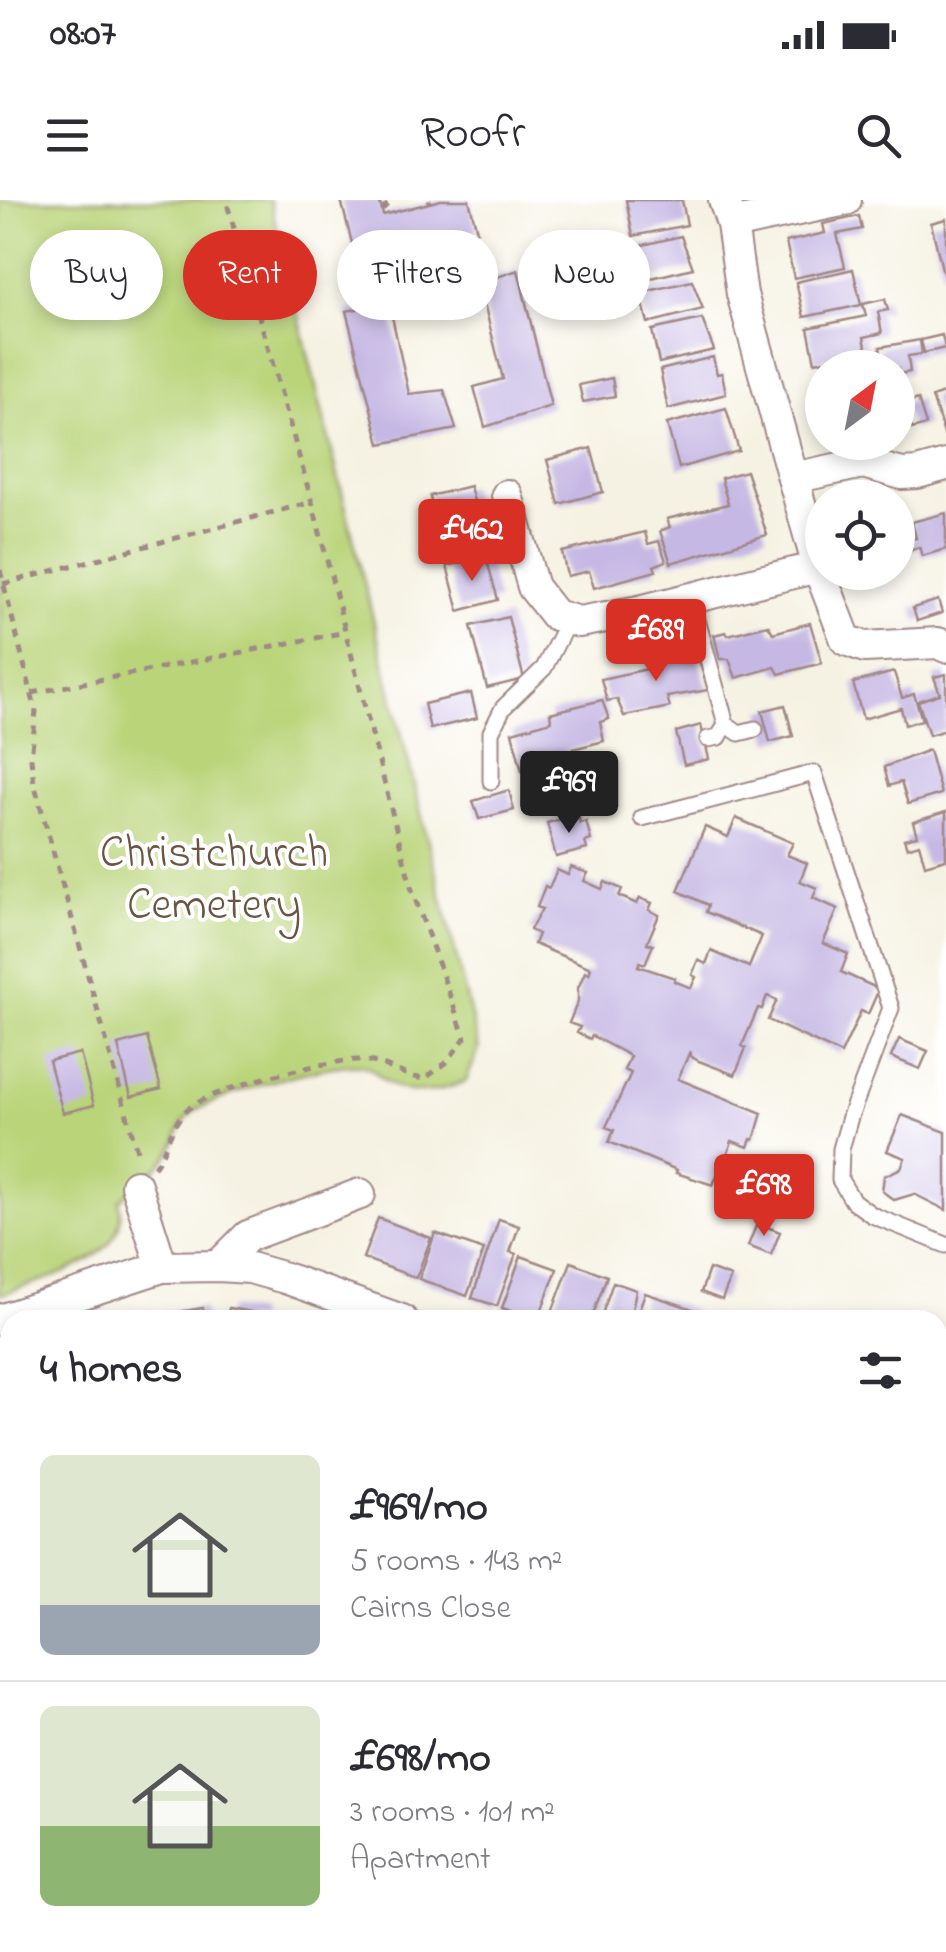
<!DOCTYPE html>
<html lang="en">
<head>
<meta charset="utf-8">
<style>
	:root { --surface:#fff; --page:#f2f2f3; --text:#2b2b33; --muted:#7c7c81; --line:#e1e1e2; --accent:#d93025 }
	body { margin:0; font-family:"Indie Flower",sans-serif; background:var(--page); color:var(--text); height:100vh; display:flex; flex-direction:column; font-size:38px; white-space:nowrap }
	* { box-sizing:border-box; margin:0 }
	p { font-size:32px; color:var(--muted) }
	.icon { flex:none; width:55px; height:55px; fill:none; stroke:currentColor; stroke-width:2; stroke-linecap:round; stroke-linejoin:round }
	.map { position:relative; flex:1; overflow:hidden }
	.details { position:absolute; left:0px; top:1110px; width:948px; height:642px; display:flex; flex-direction:column; background:var(--surface); border-radius:30px 30px 0 0; box-shadow:0 5px 15px #0003 }
	.details>* { flex:none }
	.banner { position:absolute; left:30px; top:30px; width:888px; height:90px; display:flex; gap:20px }
	.needle { width:65px; rotate:32deg }
	.controls { position:absolute; left:805px; top:150px; display:grid; gap:20px }
	.controls a { display:grid; place-items:center; width:110px; height:110px; border-radius:50%; background:var(--surface); box-shadow:0 5px 15px #0003; font-size:50px }
	.price { position:absolute; translate:-50% -85px; padding:0 22px; border-radius:10px; background:var(--accent); color:#fff; font-size:32px; line-height:65px; filter:drop-shadow(0 2px 5px #0008) }
	.price::after { content:''; position:absolute; left:50%; top:60px; width:30px; height:22px; margin-left:-15px; background:inherit; clip-path:polygon(0 0,100% 0,50% 100%) }
	.price.selected { background:#222; color:#fff }
	ul { padding:0; list-style:none }
	li { display:flex; align-items:center; gap:30px; height:250px; padding:0 40px }
	li+li { border-top:2px solid var(--line) }
	li span { display:grid; place-items:center; flex:none; width:280px; height:200px; border-radius:15px; color:#555 }
	li>.icon { margin-inline-start:auto }
	span .icon { width:120px; height:120px; fill:#fffc; stroke-width:1 }
	li b { font-size:42px }
	h2 { display:flex; justify-content:space-between; align-items:center; height:120px; padding:0 40px; font-size:42px }
	.pill { padding:0 35px; border-radius:45px; background:var(--surface); box-shadow:0 5px 15px #0003; font-size:35px; line-height:90px }
	.pill.selected { background:var(--accent); color:#fff }
	.status { display:flex; justify-content:space-between; align-items:center; height:70px; padding:0 50px; background:var(--surface); direction:ltr }
	.status svg { height:28px; fill:currentColor }
	header { display:flex; justify-content:space-between; align-items:center; height:130px; padding:0 40px; background:var(--surface); font-size:45px; font-weight:600 }
	.map>svg:first-child { display:block }
	.green { fill:#b9d479; stroke:#827a52; stroke-width:2.5 }
	.building { fill:#c6b8e4 }
	.lines { fill:none; stroke-linecap:round; stroke-linejoin:round }
	.lane-casing { stroke:#a08887; stroke-width:19 }
	.street-casing { stroke:#a08887; stroke-width:34 }
	.path { stroke:#a08887; stroke-width:5; stroke-dasharray:8 8; stroke-linecap:butt }
	.lane { stroke:#fff; stroke-width:15 }
	.street { stroke:#fff; stroke-width:30 }
	.labels { text-anchor:middle; stroke-width:8; stroke-linejoin:round; paint-order:stroke }
	.park-label { font-size:45px; fill:#6b5542; stroke:#fff }
</style>
</head>
<body>
<div class="status"><b>08:07</b><svg viewBox="0 0 49 12"><path d="M0 12V9h3v3zM5 12V6h3v6zM10 12V3h3v9zM15 12V0h3v12zM26 1h20v11H26zM47 4h2v5h-2z"/></svg></div>
<header><svg class="icon" aria-label="menu" viewBox="0 0 24 24"><path d="M4 6h16M4 12h16M4 18h16"/></svg>Roofr<svg class="icon" aria-label="search" viewBox="0 0 24 24"><circle cx="10" cy="10" r="6"/><path d="M15 15l6 6"/></svg></header>
<div class="map">
<svg width="946" height="1752" viewBox="0 0 946 1752">
	<rect width="100%" height="100%" fill="#fff"/>
	<filter id="ink" filterUnits="userSpaceOnUse"><feTurbulence type="fractalNoise" baseFrequency=".01" numOctaves="2"/><feDisplacementMap in="SourceGraphic" scale="20" xChannelSelector="R" yChannelSelector="G"/><feConvolveMatrix kernelMatrix="1 2 1 2 8 2 1 2 1" color-interpolation-filters="sRGB"/></filter>
	<filter id="wash" filterUnits="userSpaceOnUse"><feTurbulence type="fractalNoise" baseFrequency=".0048" numOctaves="4" result="noise"/><feDisplacementMap in="SourceGraphic" scale="40" xChannelSelector="R" yChannelSelector="G"/><feGaussianBlur stdDeviation="2.25" result="paint"/><feColorMatrix in="noise" values="0 0 0 0 0 0 0 0 0 0 0 0 0 0 0 0 0 1.4 0 .05"/><feComposite in="paint" operator="in"/></filter>
	<g filter="url(#wash)">
		<rect width="100%" height="100%" fill="#f6f2e3"/>
		<path class="green" d="M0,0H270L479,849L466,881C439,892 411,899 386,881C377,874 371,867 360,865C332,861 213,895 191,914C178,925 178,941 169,954C156,973 136,985 119,1001C133,1062 43,1078 0,1095Z"/>
		<g id="blocks">
			<g class="building">
				<polygon points="341,0 379,0 383,15 441,0 469,0 477,31 357,63"/>
				<polygon points="626,0 682,0 687,25 633,36"/>
				<polygon points="859,16 862,29 837,34 845,67 794,78 786,42 825,33 823,24"/>
				<polygon points="946,19 946,73 943,73 931,23"/>
				<polygon points="681,36 693,68 639,81 630,48"/>
				<polygon points="853,69 861,105 804,117 796,82"/>
				<polygon points="518,70 551,206 485,227 474,187 503,179 479,83"/>
				<polygon points="692,81 703,109 648,123 640,93"/>
				<polygon points="885,99 888,110 878,112 882,133 864,137 867,151 815,162 808,128 866,116 863,104"/>
				<polygon points="389,103 409,194 444,190 456,229 380,244 346,111"/>
				<polygon points="702,119 714,150 659,163 652,130"/>
				<polygon points="942,135 945,148 924,153 921,140"/>
				<polygon points="920,140 922,154 908,156 910,172 898,174 898,168 884,168 880,147"/>
				<polygon points="713,157 717,174 722,173 726,194 668,209 660,170"/>
				<polygon points="612,178 615,196 583,202 579,185"/>
				<polygon points="946,192 946,237 945,237 932,197"/>
				<polygon points="918,199 926,225 912,229 904,204"/>
				<polygon points="726,208 739,251 679,268 667,224"/>
				<polygon points="591,248 603,292 559,304 547,260"/>
				<polygon points="746,271 767,335 671,363 660,331 670,327 667,319 728,304 721,278"/>
				<polygon points="470,286 483,337 457,344 456,334 438,338 430,296"/>
				<polygon points="946,313 946,349 922,356 919,347 900,353 902,361 898,362 898,343 916,338 912,322"/>
				<polygon points="645,332 648,344 659,341 666,361 654,366 656,371 594,388 589,371 567,376 562,352"/>
				<polygon points="486,357 498,400 459,411 447,366"/>
				<polygon points="938,400 942,413 917,421 913,408"/>
				<polygon points="508,417 524,479 487,488 471,426"/>
				<polygon points="810,423 822,463 779,474 775,467 736,478 729,459 720,459 714,435 726,432 728,435 768,425 773,433"/>
				<polygon points="696,450 708,490 667,497 670,507 624,516 617,499 607,501 601,479 652,468 650,460"/>
				<polygon points="894,472 902,498 914,494 922,520 905,525 901,508 863,519 853,483"/>
				<polygon points="946,474 946,530 929,535 918,501 940,494 934,477"/>
				<polygon points="471,493 477,518 430,529 424,504"/>
				<polygon points="602,500 609,519 600,522 604,541 565,551 568,561 522,571 512,532 551,521 550,513"/>
				<polygon points="785,505 793,536 770,542 762,511"/>
				<polygon points="701,525 709,559 684,565 676,532"/>
				<polygon points="929,550 941,594 908,604 901,582 889,586 884,567"/>
				<polygon points="509,590 514,610 479,619 473,601"/>
				<polygon points="946,612 946,659 925,665 919,644 907,648 904,639 917,636 913,622"/>
				<polygon points="578,615 580,623 586,621 591,640 585,642 587,649 556,657 547,623"/>
				<polygon points="736,618 793,643 787,655 807,663 800,681 817,688 813,698 838,709 823,743 848,754 841,772 879,789 868,814 861,811 841,854 768,820 777,800 767,796 762,809 758,808 742,846 746,848 735,875 699,861 690,856 690,851 678,879 762,913 754,940 751,939 748,947 732,941 721,974 718,973 713,985 676,973 677,970 609,942 614,930 606,927 631,873 624,870 630,856 592,836 590,839 577,833 580,827 569,823 578,801 578,788 585,772 589,774 591,768 534,744 538,734 530,730 542,709 537,707 545,686 549,688 557,670 568,675 571,667 588,673 584,681 602,689 605,682 622,689 619,696 637,704 640,698 652,703 649,710 659,715 647,743 653,745 645,764 640,762 638,766 675,778 674,781 691,788 696,777 692,775 698,760 706,764 711,751 749,767 762,736 706,712 708,705 678,691 705,627 728,637"/>
				<polygon points="147,837 161,889 131,897 118,845"/>
				<polygon points="899,839 928,851 920,869 891,857"/>
				<polygon points="80,853 94,905 63,913 49,861"/>
				<polygon points="902,915 946,932 946,1010 914,994 894,1000 882,991 884,976 901,968 905,958 887,951"/>
				<polygon points="378,1018 431,1038 416,1078 363,1058"/>
				<polygon points="499,1019 519,1026 510,1052 516,1054 497,1106 472,1098"/>
				<polygon points="757,1023 780,1032 771,1055 748,1046"/>
				<polygon points="435,1033 484,1050 467,1096 419,1079"/>
				<polygon points="521,1056 557,1069 538,1120 502,1108"/>
				<polygon points="571,1062 607,1076 591,1120 549,1120"/>
				<polygon points="709,1069 731,1077 722,1100 701,1092"/>
				<polygon points="613,1082 636,1090 630,1120 600,1120"/>
				<polygon points="645,1093 693,1109 689,1120 635,1120"/>
				<polygon points="203,1108 205,1120 153,1120 152,1116"/>
				<polygon points="229,1108 257,1113 256,1120 227,1120"/>
				<polygon points="3,1171 10,1185 10,1247 0,1252 0,1173"/>
				<polygon points="938,1224 946,1227 946,1267 938,1264"/>
				<polygon points="938,1353 946,1356 946,1395 938,1392"/>
				<polygon points="705,1742 744,1742 748,1752 710,1752"/>
				<polygon points="859,1742 893,1742 889,1752 855,1752"/>
				<polygon points="900,1742 934,1742 930,1752 896,1752"/>
			</g>
		</g>
	</g>
	<g filter="url(#ink)">
		<use href="#blocks" fill-opacity="0" stroke="#a08887" stroke-width="2.5"/>
		<g class="lines">
			<g class="lane-casing">
				<g id="lane">
					<polyline points="691,398 726,524 739,533 755,529"/>
					<polyline points="708,539 719,537 726,524"/>
					<polyline points="491,581 491,532 503,508 544,468 569,419"/>
					<polyline points="642,618 814,573 891,808 850,917 841,949 840,980 853,1001 872,1015 946,1045"/>
					<polyline points="0,1695 10,1689"/>
					<polyline points="438,1752 457,1742"/>
				</g>
			</g>
			<g class="street-casing">
				<g id="street">
					<polyline points="724,0 732,24 742,94 793,278 818,367 846,440 865,447 938,443 946,447"/>
					<polyline points="732,24 846,0"/>
					<polyline points="793,278 863,263 902,274 917,273 946,265"/>
					<polyline points="507,295 533,387 555,415 579,422 639,411 818,367"/>
					<polyline points="136,985 162,1067"/>
					<polyline points="218,1066 248,1036 360,994"/>
					<polyline points="0,1120 162,1067 218,1066 250,1068 285,1078 402,1120"/>
					<polyline points="938,1312 946,1315"/>
					<polyline points="938,1635 946,1638"/>
					<polyline points="0,1734 10,1752"/>
					<polyline points="647,1742 652,1752"/>
				</g>
			</g>
			<g class="path">
				<polyline points="429,0 430,3"/>
				<polyline points="382,10 392,0"/>
				<polyline points="0,370 36,511 31,559 34,583 139,958"/>
				<polyline points="3,384 312,302"/>
				<polyline points="32,493 346,432"/>
				<path d="M154,967C168,949 170,923 189,908C217,887 321,861 358,860C380,860 402,876 424,879L446,863L465,838L412,690L312,302L226,0"/>
			</g>
			<use href="#lane" class="lane"/>
			<use href="#street" class="street"/>
		</g>
	</g>
	<g class="labels">
		<g class="park-label">
			<text x="214" y="666">Christchurch<tspan x="214" dy="52">Cemetery</tspan></text>
		</g>
	</g>
</svg>
<div class="controls">
<a><svg class="needle" viewBox="-14 -14 28 28"><path d="M0-13l5 13h-10z" fill="#e53935"/><path d="M0 13l5-13h-10z" fill="#7c7c81"/></svg></a>
<a><svg class="icon" aria-label="locate" viewBox="0 0 24 24"><circle cx="12" cy="12" r="6"/><path d="M12 2v4M12 18v4M2 12h4M18 12h4"/></svg></a>
</div>
<b class="price" style="left:472px;top:384px">£462</b>
<b class="price" style="left:656px;top:484px">£689</b>
<b class="price selected" style="left:569px;top:636px">£969</b>
<b class="price" style="left:764px;top:1039px">£698</b>
<div class="banner">
<a class="pill">Buy</a>
<a class="pill selected">Rent</a>
<a class="pill">Filters</a>
<a class="pill">New</a>
</div>
<section class="details">
<h2>4 homes<svg class="icon" aria-label="filters" viewBox="0 0 24 24"><path d="M4 7h16M4 17h16"/><circle cx="9" cy="7" r="2"/><circle cx="15" cy="17" r="2"/></svg></h2>
<ul>
<li><span style="background:linear-gradient(#dfe7d0 75%,#9aa5b1 0)"><svg class="icon" aria-label="home" viewBox="0 0 24 24"><path d="M3 11l9-7 9 7M6 9v11h12V9"/></svg></span><div><b>£969/mo</b><p>5 rooms · 143 m²</p><p>Cairns Close</p></div></li>
<li><span style="background:linear-gradient(#dfe7d0 60%,#8fb573 0)"><svg class="icon" aria-label="home" viewBox="0 0 24 24"><path d="M3 11l9-7 9 7M6 9v11h12V9"/></svg></span><div><b>£698/mo</b><p>3 rooms · 101 m²</p><p>Apartment</p></div></li>
</ul>
</section>
</div>
</body>
</html>
